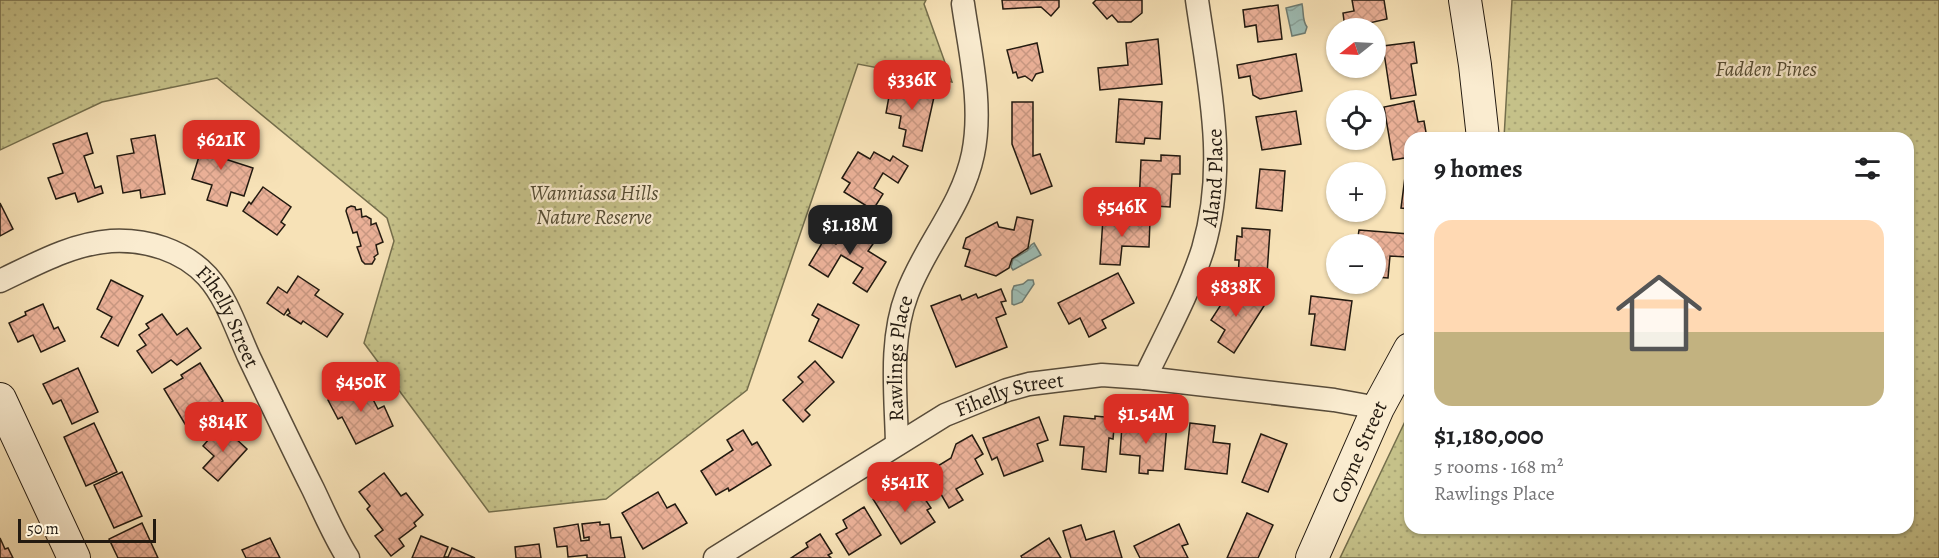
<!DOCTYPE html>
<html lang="en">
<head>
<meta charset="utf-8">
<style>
	:root { --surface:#fff; --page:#f6f6f6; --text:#202124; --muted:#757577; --accent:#d93025 }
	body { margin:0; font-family:Alegreya,serif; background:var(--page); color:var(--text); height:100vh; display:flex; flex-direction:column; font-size:22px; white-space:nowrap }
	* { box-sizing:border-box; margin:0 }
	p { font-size:20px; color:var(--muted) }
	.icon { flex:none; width:33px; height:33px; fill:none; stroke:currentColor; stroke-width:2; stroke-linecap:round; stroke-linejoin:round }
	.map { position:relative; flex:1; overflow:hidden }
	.sheet { position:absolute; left:1404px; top:132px; width:510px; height:402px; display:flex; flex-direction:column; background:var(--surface); border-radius:18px; box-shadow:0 2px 4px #0004 }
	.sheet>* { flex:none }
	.needle { width:39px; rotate:252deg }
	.controls { position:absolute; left:1326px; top:18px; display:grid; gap:12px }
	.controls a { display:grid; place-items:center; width:60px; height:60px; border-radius:50%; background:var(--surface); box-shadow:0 2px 4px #0004; font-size:30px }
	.scale { position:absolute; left:18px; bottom:15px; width:138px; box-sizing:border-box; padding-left:6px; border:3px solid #231a10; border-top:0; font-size:16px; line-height:21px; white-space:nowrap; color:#231a10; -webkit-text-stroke:4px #faecd0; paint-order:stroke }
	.price { position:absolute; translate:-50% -51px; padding:0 14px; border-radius:12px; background:var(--accent); color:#fff; font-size:20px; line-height:39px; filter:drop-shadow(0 2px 3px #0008) }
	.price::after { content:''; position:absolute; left:50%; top:36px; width:18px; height:14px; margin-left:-9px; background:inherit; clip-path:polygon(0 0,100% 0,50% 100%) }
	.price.selected { background:#222; color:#fff }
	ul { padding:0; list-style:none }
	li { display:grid; align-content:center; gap:12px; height:318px; padding:0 30px }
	li span { display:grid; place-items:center; height:186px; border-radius:18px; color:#555 }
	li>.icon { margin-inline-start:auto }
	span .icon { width:108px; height:108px; fill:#fffc; stroke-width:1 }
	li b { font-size:26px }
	h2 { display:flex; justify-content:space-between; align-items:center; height:72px; padding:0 30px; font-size:26px }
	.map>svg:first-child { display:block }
	.park { fill:url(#park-dots); stroke:#746e4c; stroke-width:1.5 }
	.water { fill:url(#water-waves); stroke:#6d7c73; stroke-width:1.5 }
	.building { fill:url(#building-cross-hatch); stroke:#231a10; stroke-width:1.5 }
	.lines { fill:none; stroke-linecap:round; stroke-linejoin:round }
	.street-casing { stroke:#584c3a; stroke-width:25 }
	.secondary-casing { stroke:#231a10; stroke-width:34 }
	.street { stroke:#faecd0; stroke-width:22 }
	.secondary { stroke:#faecd0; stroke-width:32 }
	.labels { text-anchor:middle; stroke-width:4.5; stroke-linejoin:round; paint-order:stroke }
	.park-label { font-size:21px; font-style:italic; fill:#544c34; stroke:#faecd0 }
	.street-label { font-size:21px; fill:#231a10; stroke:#faecd0 }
</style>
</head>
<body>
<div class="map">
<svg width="1939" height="558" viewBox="0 0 1939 558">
	<defs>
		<pattern id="park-dots" width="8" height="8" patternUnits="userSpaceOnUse" patternTransform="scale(1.5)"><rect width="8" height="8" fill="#c5c189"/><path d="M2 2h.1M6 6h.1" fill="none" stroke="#a9a575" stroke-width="1.8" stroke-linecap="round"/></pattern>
		<pattern id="water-waves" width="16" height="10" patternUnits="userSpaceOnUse" patternTransform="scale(1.5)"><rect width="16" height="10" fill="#9ebdb5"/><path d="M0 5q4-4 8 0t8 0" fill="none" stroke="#88a29b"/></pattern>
		<pattern id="building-cross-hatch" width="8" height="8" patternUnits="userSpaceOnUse" patternTransform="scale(1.5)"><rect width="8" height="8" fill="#eab097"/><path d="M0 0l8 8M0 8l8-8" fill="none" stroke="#c89781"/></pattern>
	</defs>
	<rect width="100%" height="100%" fill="#f7e2b7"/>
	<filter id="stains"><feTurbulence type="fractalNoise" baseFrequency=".00333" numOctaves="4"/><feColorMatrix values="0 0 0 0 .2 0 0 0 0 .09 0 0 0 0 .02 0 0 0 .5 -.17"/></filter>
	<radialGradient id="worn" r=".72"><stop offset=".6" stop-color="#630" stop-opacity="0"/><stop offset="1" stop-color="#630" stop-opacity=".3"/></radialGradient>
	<g class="park">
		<polygon points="0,0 926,0 924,4 952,82 858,64 747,390 606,499 489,512 364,343 394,241 387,218 217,78 102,102 0,150"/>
		<polygon points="1512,0 1939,0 1939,558 1340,558 1410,411 1410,528 1908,528 1908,138 1504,138"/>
	</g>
	<g class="water">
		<path d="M1302,4C1304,12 1302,21 1307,27L1305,33L1292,36L1286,8Z"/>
		<polygon points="1034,243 1041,255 1013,270 1011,267 1013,259 1027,251 1031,245"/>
		<polygon points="1028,280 1033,280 1034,284 1022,302 1014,305 1012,304 1012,291 1014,286 1023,284"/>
	</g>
	<g class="building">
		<polygon points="1002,0 1059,0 1059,7 1051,16 1041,7 1003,9"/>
		<polygon points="1096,0 1142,0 1142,13 1131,22 1118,22 1112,15 1107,19 1093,3"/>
		<polygon points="1352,0 1384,0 1387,19 1369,23 1370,28 1345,28 1343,13 1354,11"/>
		<polygon points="1278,5 1282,39 1258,42 1256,25 1245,27 1243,10"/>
		<polygon points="1158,39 1162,84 1100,90 1098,68 1128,65 1126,43"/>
		<polygon points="1414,42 1417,63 1411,64 1416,95 1391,99 1383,46"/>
		<polygon points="1037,43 1043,72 1036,74 1032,81 1025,76 1018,78 1016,72 1013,73 1007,50"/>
		<polygon points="1296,54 1302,91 1260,99 1253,95 1250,76 1239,78 1237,65"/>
		<polygon points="900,80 936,88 922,151 903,146 906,130 899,128 901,116 886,113 890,91 897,93"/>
		<polygon points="1119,99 1162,102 1160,139 1145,138 1144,144 1116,142"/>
		<polygon points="1414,101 1418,122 1424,121 1427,138 1410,138 1410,157 1393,160 1384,107"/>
		<polygon points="1012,102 1033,102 1033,156 1040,154 1052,186 1031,194 1012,144"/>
		<polygon points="1296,111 1301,144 1262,150 1256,117"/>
		<polygon points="87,133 93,153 84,156 95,188 101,186 103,193 78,202 75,193 56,199 48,178 63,173 53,144"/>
		<polygon points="206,134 230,142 225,159 253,168 244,196 231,192 227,206 207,200 212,185 192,179"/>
		<polygon points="155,135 165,194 141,198 140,190 123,193 117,156 134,153 131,139"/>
		<polygon points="858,152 870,159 874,152 890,161 893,156 908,166 898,183 883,173 874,188 883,194 873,210 844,192 850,183 842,178"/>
		<polygon points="1161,155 1180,156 1180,174 1172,174 1170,207 1139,205 1141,160 1161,161"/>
		<polygon points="1410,168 1410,209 1401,208 1406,169"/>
		<polygon points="1260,169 1285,171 1282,211 1256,208"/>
		<polygon points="263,187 291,207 281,222 285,225 277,235 243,211 249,202 251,204"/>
		<polygon points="0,203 13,229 0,236"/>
		<polygon points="351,206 355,207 356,210 361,209 362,217 366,216 371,219 371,225 376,223 383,242 376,245 378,254 374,257 375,259 372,264 365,264 362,261 357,247 361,246 357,232 353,233 346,211 347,208"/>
		<polygon points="1017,217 1033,220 1028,248 1012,259 1009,268 996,276 965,266 970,250 963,248 966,238 997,222 999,227 1014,230"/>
		<polygon points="1103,218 1150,220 1149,247 1122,246 1120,265 1100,264"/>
		<polygon points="857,222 868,229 863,238 873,244 868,251 886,262 867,292 853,283 863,268 841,255 828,277 809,265 825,238 836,244 846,229 850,232"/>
		<polygon points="1242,228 1270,230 1267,274 1256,273 1255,281 1238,280 1239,260 1235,260 1237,236 1242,237"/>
		<polygon points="1359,230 1409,234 1407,257 1390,256 1388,278 1376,277 1376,244 1346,244 1347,237 1358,237"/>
		<polygon points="1118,273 1134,303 1102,320 1106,328 1089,337 1080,318 1069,324 1058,303"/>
		<polygon points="298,276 319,290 315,295 343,314 327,337 303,321 301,324 287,315 290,313 288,309 284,315 267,303 278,287 287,293"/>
		<polygon points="111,280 143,296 118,346 101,337 112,317 97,309"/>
		<polygon points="1233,286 1264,306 1234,353 1218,342 1225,330 1211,320"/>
		<polygon points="1001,289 1006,301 1001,302 1006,314 996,318 1007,347 956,367 931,306 960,295 962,300 976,294 978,298"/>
		<polygon points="1311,296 1352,301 1345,350 1311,345 1315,314 1309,314"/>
		<polygon points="43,304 54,329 58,327 65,341 41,352 33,335 18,342 9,323 26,315 25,312"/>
		<polygon points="818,304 859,325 842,358 809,341 819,319 812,315"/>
		<polygon points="162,314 177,335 187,328 201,348 177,365 171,360 152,373 137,351 146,345 139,335 149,328 146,324"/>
		<polygon points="815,361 834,382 805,410 810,415 803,422 783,400 803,382 798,377"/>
		<polygon points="200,363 223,401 211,409 208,404 201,408 204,413 185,424 164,389 183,378 181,375"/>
		<polygon points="78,368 98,412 72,424 61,400 53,404 43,384"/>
		<polygon points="364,382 378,409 384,406 393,426 356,444 342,417 338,419 328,400"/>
		<polygon points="1064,416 1095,419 1095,416 1115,418 1113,439 1109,438 1106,472 1082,469 1084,447 1060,445"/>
		<polygon points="1039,417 1048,440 1037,444 1043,461 1004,476 997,457 992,460 983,438"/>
		<polygon points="1144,422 1167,424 1163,471 1148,470 1148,474 1139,473 1140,456 1120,454 1122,426 1143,428"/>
		<polygon points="94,423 117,472 86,486 64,437"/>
		<polygon points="1190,423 1215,426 1213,442 1230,444 1227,474 1185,469"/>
		<polygon points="221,425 247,449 218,481 203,468 214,456 203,446"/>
		<polygon points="743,430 752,445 757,442 771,465 729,491 728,488 716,495 701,471 733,450 727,440"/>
		<polygon points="1261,434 1287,444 1268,492 1242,482"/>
		<polygon points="972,435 983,454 975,459 983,474 956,489 963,500 949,508 928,472 951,458 956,444"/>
		<polygon points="122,472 142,516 114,528 94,485"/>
		<polygon points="384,473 401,496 406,493 423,515 414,523 416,526 399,539 404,546 391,556 375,536 383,530 367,509 370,506 359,492"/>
		<polygon points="893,486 902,501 919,490 931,508 927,510 935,522 901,544 873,499"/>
		<polygon points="658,492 667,508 675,504 687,523 643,549 622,513"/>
		<polygon points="864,507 881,535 849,555 836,534 847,528 843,520"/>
		<polygon points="1247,513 1273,525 1258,558 1227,558"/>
		<polygon points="600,522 600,525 609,524 611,538 621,537 625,558 587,558 587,555 568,557 567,546 557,547 554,528 578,524 581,541 589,540 589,537 584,538 582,524"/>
		<polygon points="142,523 158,558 118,558 109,539"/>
		<polygon points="1179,524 1188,544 1182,546 1188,558 1140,558 1134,546"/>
		<polygon points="1081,525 1086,540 1114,531 1122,558 1071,558 1063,531"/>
		<polygon points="820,534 832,553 828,555 831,558 791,558 808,547 806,543"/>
		<polygon points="421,536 448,547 444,557 448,557 452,548 475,558 412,558"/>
		<polygon points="0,538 5,549 8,548 13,558 0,558"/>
		<polygon points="270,538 280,558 246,558 242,550"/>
		<polygon points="1049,538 1061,558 1022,558 1021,556"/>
		<polygon points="539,544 541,558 516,558 515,547"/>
	</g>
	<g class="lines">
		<g class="street-casing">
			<g id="street">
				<path id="s1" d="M0,281C36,264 71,244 111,241C146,239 183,250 207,276C227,298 237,331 249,357C270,401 291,445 313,489C324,512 334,536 348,558"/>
				<path id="s2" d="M1145,378C1165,336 1189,293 1203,249C1228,165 1209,84 1197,0"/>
				<path id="s3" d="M897,444C896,395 889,341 907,294C925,245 962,207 973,154C983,105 970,53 963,4"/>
				<path id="s4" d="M715,558L945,415L1007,390L1029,384L1102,375L1145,378L1334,400L1378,408"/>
			</g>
		</g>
		<g class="secondary-casing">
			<g id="secondary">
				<polyline points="1465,0 1475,65 1483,138"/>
				<polyline points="0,399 74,558"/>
				<path id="s5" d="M1312,558L1378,408L1410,349"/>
			</g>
		</g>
		<use href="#street" class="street"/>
		<use href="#secondary" class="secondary"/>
	</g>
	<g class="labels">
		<g class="park-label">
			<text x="1766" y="76">Fadden Pines</text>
			<text x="594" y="200">Wanniassa Hills<tspan x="594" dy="24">Nature Reserve</tspan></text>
		</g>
		<g class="street-label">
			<text dy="7" stroke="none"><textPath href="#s2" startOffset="214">Aland Place</textPath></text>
			<text dy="7" stroke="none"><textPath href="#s1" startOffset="270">Fihelly Street</textPath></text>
			<text dy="7" stroke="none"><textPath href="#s3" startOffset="86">Rawlings Place</textPath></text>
			<text dy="7" stroke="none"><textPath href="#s4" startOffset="339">Fihelly Street</textPath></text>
			<text dy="7" stroke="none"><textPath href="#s5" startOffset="116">Coyne Street</textPath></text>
		</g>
	</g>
	<rect width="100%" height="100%" filter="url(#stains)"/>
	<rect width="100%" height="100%" fill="url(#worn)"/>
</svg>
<div class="controls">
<a><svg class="needle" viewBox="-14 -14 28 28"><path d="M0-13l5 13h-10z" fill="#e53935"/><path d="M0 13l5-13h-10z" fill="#757577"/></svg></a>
<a><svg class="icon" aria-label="locate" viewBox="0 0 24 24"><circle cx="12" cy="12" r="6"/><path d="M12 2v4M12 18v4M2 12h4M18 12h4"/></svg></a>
<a>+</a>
<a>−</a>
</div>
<div class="scale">50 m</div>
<b class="price" style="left:912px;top:111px">$336K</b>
<b class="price" style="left:221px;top:171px">$621K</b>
<b class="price" style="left:1122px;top:238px">$546K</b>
<b class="price selected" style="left:850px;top:256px">$1.18M</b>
<b class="price" style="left:1236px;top:318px">$838K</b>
<b class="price" style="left:361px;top:413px">$450K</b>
<b class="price" style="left:1146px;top:445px">$1.54M</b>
<b class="price" style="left:223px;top:453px">$814K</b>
<b class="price" style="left:905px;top:513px">$541K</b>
<section class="sheet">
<h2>9 homes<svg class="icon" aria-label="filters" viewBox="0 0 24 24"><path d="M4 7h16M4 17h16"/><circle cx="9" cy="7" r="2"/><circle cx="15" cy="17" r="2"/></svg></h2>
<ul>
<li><span style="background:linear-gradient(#ffd9b3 60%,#c2b280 0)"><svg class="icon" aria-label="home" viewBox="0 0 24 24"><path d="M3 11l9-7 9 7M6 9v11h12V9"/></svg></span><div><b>$1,180,000</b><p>5 rooms · 168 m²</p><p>Rawlings Place</p></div></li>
</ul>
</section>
</div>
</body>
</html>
